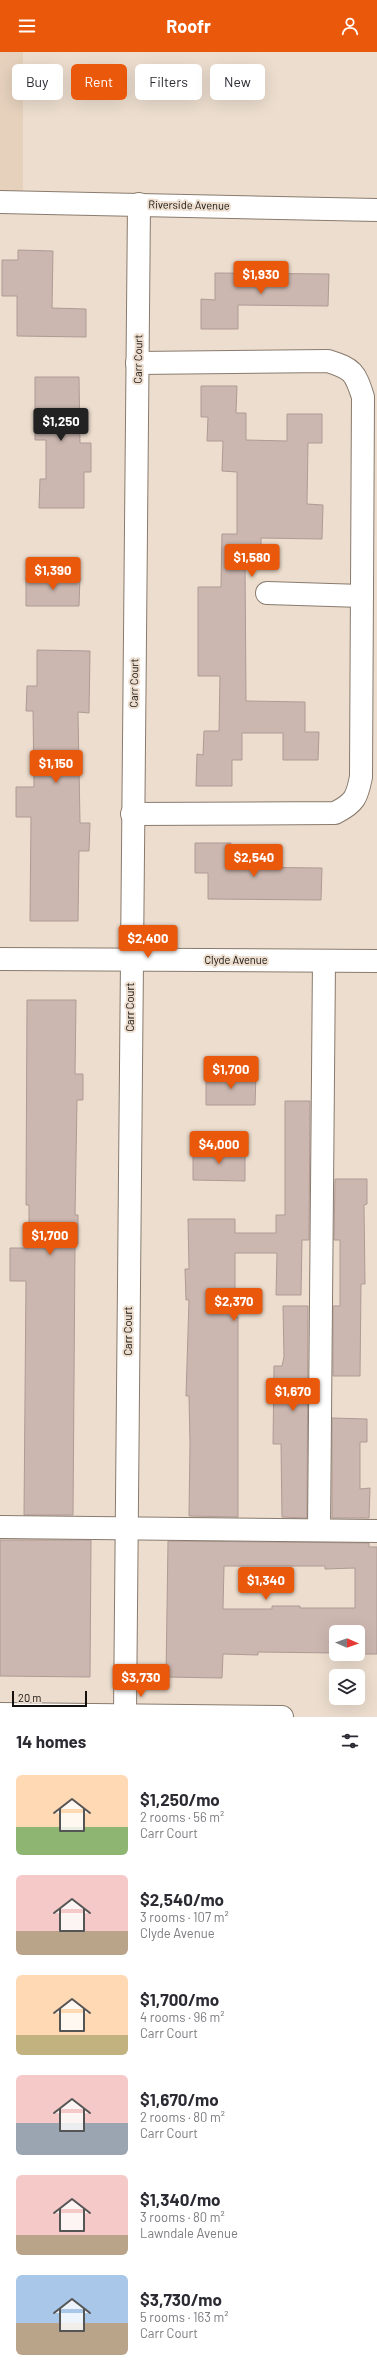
<!DOCTYPE html>
<html lang="en">
<head>
<meta charset="utf-8">
<style>
	:root { --surface:#fff; --page:#f7f7f7; --text:#2b2b33; --muted:#7c7c81; --accent:#ea580c }
	body { margin:0; font-family:Barlow,sans-serif; background:var(--page); color:var(--text); height:100vh; display:flex; flex-direction:column; font-size:15px; white-space:nowrap }
	* { box-sizing:border-box; margin:0 }
	p { font-size:13px; color:var(--muted) }
	.icon { flex:none; width:22px; height:22px; fill:none; stroke:currentColor; stroke-width:2; stroke-linecap:round; stroke-linejoin:round }
	.map { position:relative; height:1665px; overflow:hidden }
	.sheet { display:flex; flex-direction:column; background:var(--surface); flex:1 }
	.sheet>* { flex:none }
	.hud { position:absolute; left:12px; top:12px; width:353px; height:36px; display:flex; gap:8px }
	.needle { width:26px; rotate:92deg }
	.buttons { position:absolute; left:329px; top:1573px; display:grid; gap:8px }
	.buttons a { display:grid; place-items:center; width:36px; height:36px; border-radius:6px; background:var(--surface); box-shadow:0 4px 16px #0002; font-size:20px }
	.scale { position:absolute; left:12px; bottom:10px; width:75px; box-sizing:border-box; padding-left:4px; border:2px solid #16110c; border-top:0; font-size:11px; line-height:14px; white-space:nowrap; color:#16110c; -webkit-text-stroke:3px #ecddce; paint-order:stroke }
	.price { position:absolute; translate:-50% -34px; padding:0 9px; border-radius:4px; background:var(--accent); color:#fff; font-size:13px; line-height:26px; filter:drop-shadow(0 1px 2px #0008) }
	.price::after { content:''; position:absolute; left:50%; top:24px; width:12px; height:9px; margin-left:-6px; background:inherit; clip-path:polygon(0 0,100% 0,50% 100%) }
	.price.active { background:#222; color:#fff }
	ul { padding:0; list-style:none }
	li { display:flex; align-items:center; gap:12px; height:100px; padding:0 16px }
	li span { display:grid; place-items:center; flex:none; width:112px; height:80px; border-radius:6px; color:#555 }
	li>.icon { margin-inline-start:auto }
	span .icon { width:48px; height:48px; fill:#fffc; stroke-width:1 }
	li b { font-size:17px }
	h2 { display:flex; justify-content:space-between; align-items:center; height:48px; padding:0 16px; font-size:17px }
	.tag { padding:0 14px; border-radius:6px; background:var(--surface); box-shadow:0 4px 16px #0002; font-size:14px; line-height:36px }
	.tag.active { background:var(--accent); color:#fff }
	header { display:flex; justify-content:space-between; align-items:center; height:52px; padding:0 16px; background:var(--accent); color:#fff; font-size:18px; font-weight:700 }
	.map>svg:first-child { display:block }
	.built { fill:#e5d1bc }
	.building { fill:#ccb7b0; stroke:#af9a94; fill-rule:evenodd }
	.lines { fill:none; stroke-linecap:round; stroke-linejoin:round }
	.minor-casing { stroke:#897b6e; stroke-width:24 }
	.minor { stroke:#fff; stroke-width:22 }
	.labels { text-anchor:middle; stroke-width:4; stroke-linejoin:round; paint-order:stroke }
	.street-label { font-size:11px; fill:#16110c; stroke:#ecddce }
</style>
</head>
<body>
<header><svg class="icon" aria-label="menu" viewBox="0 0 24 24"><path d="M4 6h16M4 12h16M4 18h16"/></svg>Roofr<svg class="icon" aria-label="person" viewBox="0 0 24 24"><circle cx="12" cy="8" r="4"/><path d="M4 21q1-7 8-7t8 7"/></svg></header>
<div class="map">
<svg width="377" height="1665" viewBox="0 0 377 1665">
	<rect width="100%" height="100%" fill="#ecddce"/>
	<rect class="built" x="0" y="0" width="23" height="155"/>
	<g class="building">
		<polygon points="18,198 53,199 52,256 86,257 86,285 17,284 17,244 2,244 2,208 18,208"/>
		<polygon points="215,221 329,222 328,254 238,253 238,277 201,277 201,247 215,248"/>
		<polygon points="35,325 79,325 80,391 91,391 91,420 84,420 84,456 39,456 40,427 46,427 46,388 35,388"/>
		<polygon points="201,334 237,334 236,361 246,361 246,388 287,389 287,362 322,362 322,391 308,391 307,452 323,453 322,487 261,486 261,510 245,509 246,649 305,650 305,680 319,680 318,708 283,708 283,681 242,681 242,708 232,708 232,734 196,734 197,702 203,703 204,679 219,679 220,624 198,624 198,535 221,535 222,482 237,482 237,420 222,419 223,389 207,389 208,365 201,365"/>
		<polygon points="26,525 80,525 79,554 26,554"/>
		<polygon points="37,598 90,599 89,661 78,660 80,771 90,771 89,799 79,799 78,869 30,869 31,765 16,765 16,735 34,735 33,659 26,659 27,634 37,634"/>
		<polygon points="195,791 231,791 231,815 322,816 321,848 208,847 208,821 195,821"/>
		<polygon points="27,948 76,948 75,1022 83,1022 83,1048 77,1048 75,1163 78,1163 78,1192 75,1192 73,1463 24,1463 26,1229 10,1229 10,1196 29,1196 29,1153 26,1153"/>
		<polygon points="206,1023 256,1023 255,1053 206,1053"/>
		<polygon points="285,1049 310,1049 309,1188 302,1188 301,1243 276,1243 277,1201 235,1201 235,1265 238,1265 238,1465 189,1464 190,1392 189,1344 186,1344 189,1248 186,1248 185,1217 189,1217 188,1167 235,1167 235,1181 276,1181 276,1163 285,1163"/>
		<polygon points="193,1098 245,1098 245,1129 193,1128"/>
		<polygon points="335,1127 367,1127 367,1152 364,1153 365,1232 361,1232 360,1324 333,1324 333,1254 340,1254 340,1188 334,1188"/>
		<polygon points="283,1254 308,1254 307,1466 282,1465 281,1392 273,1392 274,1314 282,1314 284,1305"/>
		<polygon points="332,1366 367,1367 367,1390 360,1390 360,1437 370,1436 369,1466 332,1466"/>
		<polygon points="0,1488 91,1488 90,1625 0,1624"/>
		<path d="M168,1489L369,1491V1495H377V1602H355H358V1580H336V1601L258,1600V1603L223,1602L222,1626L166,1625ZM224,1514H325V1517L355,1516V1556H300V1554H272V1557H223Z"/>
	</g>
	<g class="lines">
		<g class="minor-casing">
			<g id="minor">
				<polyline points="0,150 377,158"/>
				<polyline points="267,541 362,544"/>
				<path d="M132,762L335,761C355,751 357,745 361,725L363,345C355,320 353,317 328,309L137,311"/>
				<polyline points="0,907 377,909"/>
				<polyline points="0,1475 377,1479"/>
				<polyline points="319,1478 324,909"/>
				<polyline points="0,1662 282,1665"/>
				<polyline points="125,1663 139,152"/>
			</g>
		</g>
		<use href="#minor" class="minor"/>
	</g>
	<g class="labels">
		<g class="street-label">
			<text transform="translate(189 153) rotate(1)" y="4">Riverside Avenue</text>
			<text transform="translate(138 307) rotate(-89)" y="4">Carr Court</text>
			<text transform="translate(134 631) rotate(-89)" y="4">Carr Court</text>
			<text x="236" y="912">Clyde Avenue</text>
			<text transform="translate(130 955) rotate(-90)" y="4">Carr Court</text>
			<text transform="translate(128 1279) rotate(-90)" y="4">Carr Court</text>
		</g>
	</g>
</svg>
<div class="buttons">
<a><svg class="needle" viewBox="-14 -14 28 28"><path d="M0-13l5 13h-10z" fill="#e53935"/><path d="M0 13l5-13h-10z" fill="#7c7c81"/></svg></a>
<a><svg class="icon" aria-label="layers" viewBox="0 0 24 24"><path d="M12 4l9 5-9 5-9-5zM3 14l9 5 9-5"/></svg></a>
</div>
<div class="scale">20 m</div>
<b class="price" style="left:261px;top:243px">$1,930</b>
<b class="price active" style="left:61px;top:390px">$1,250</b>
<b class="price" style="left:252px;top:526px">$1,580</b>
<b class="price" style="left:53px;top:539px">$1,390</b>
<b class="price" style="left:56px;top:732px">$1,150</b>
<b class="price" style="left:254px;top:826px">$2,540</b>
<b class="price" style="left:148px;top:907px">$2,400</b>
<b class="price" style="left:231px;top:1038px">$1,700</b>
<b class="price" style="left:219px;top:1113px">$4,000</b>
<b class="price" style="left:50px;top:1204px">$1,700</b>
<b class="price" style="left:234px;top:1270px">$2,370</b>
<b class="price" style="left:293px;top:1360px">$1,670</b>
<b class="price" style="left:266px;top:1549px">$1,340</b>
<b class="price" style="left:141px;top:1646px">$3,730</b>
<div class="hud">
<a class="tag">Buy</a>
<a class="tag active">Rent</a>
<a class="tag">Filters</a>
<a class="tag">New</a>
</div>
</div>
<section class="sheet">
<h2>14 homes<svg class="icon" aria-label="filters" viewBox="0 0 24 24"><path d="M4 7h16M4 17h16"/><circle cx="9" cy="7" r="2"/><circle cx="15" cy="17" r="2"/></svg></h2>
<ul>
<li><span style="background:linear-gradient(#ffd9b3 65%,#8fb573 0)"><svg class="icon" aria-label="home" viewBox="0 0 24 24"><path d="M3 11l9-7 9 7M6 9v11h12V9"/></svg></span><div><b>$1,250/mo</b><p>2 rooms · 56 m²</p><p>Carr Court</p></div></li>
<li><span style="background:linear-gradient(#f6c9c9 70%,#b9a48a 0)"><svg class="icon" aria-label="home" viewBox="0 0 24 24"><path d="M3 11l9-7 9 7M6 9v11h12V9"/></svg></span><div><b>$2,540/mo</b><p>3 rooms · 107 m²</p><p>Clyde Avenue</p></div></li>
<li><span style="background:linear-gradient(#ffd9b3 75%,#c2b280 0)"><svg class="icon" aria-label="home" viewBox="0 0 24 24"><path d="M3 11l9-7 9 7M6 9v11h12V9"/></svg></span><div><b>$1,700/mo</b><p>4 rooms · 96 m²</p><p>Carr Court</p></div></li>
<li><span style="background:linear-gradient(#f6c9c9 60%,#9aa5b1 0)"><svg class="icon" aria-label="home" viewBox="0 0 24 24"><path d="M3 11l9-7 9 7M6 9v11h12V9"/></svg></span><div><b>$1,670/mo</b><p>2 rooms · 80 m²</p><p>Carr Court</p></div></li>
<li><span style="background:linear-gradient(#f6c9c9 75%,#b9a48a 0)"><svg class="icon" aria-label="home" viewBox="0 0 24 24"><path d="M3 11l9-7 9 7M6 9v11h12V9"/></svg></span><div><b>$1,340/mo</b><p>3 rooms · 80 m²</p><p>Lawndale Avenue</p></div></li>
<li><span style="background:linear-gradient(#a9c7e8 60%,#b9a48a 0)"><svg class="icon" aria-label="home" viewBox="0 0 24 24"><path d="M3 11l9-7 9 7M6 9v11h12V9"/></svg></span><div><b>$3,730/mo</b><p>5 rooms · 163 m²</p><p>Carr Court</p></div></li>
</ul>
</section>
</body>
</html>
